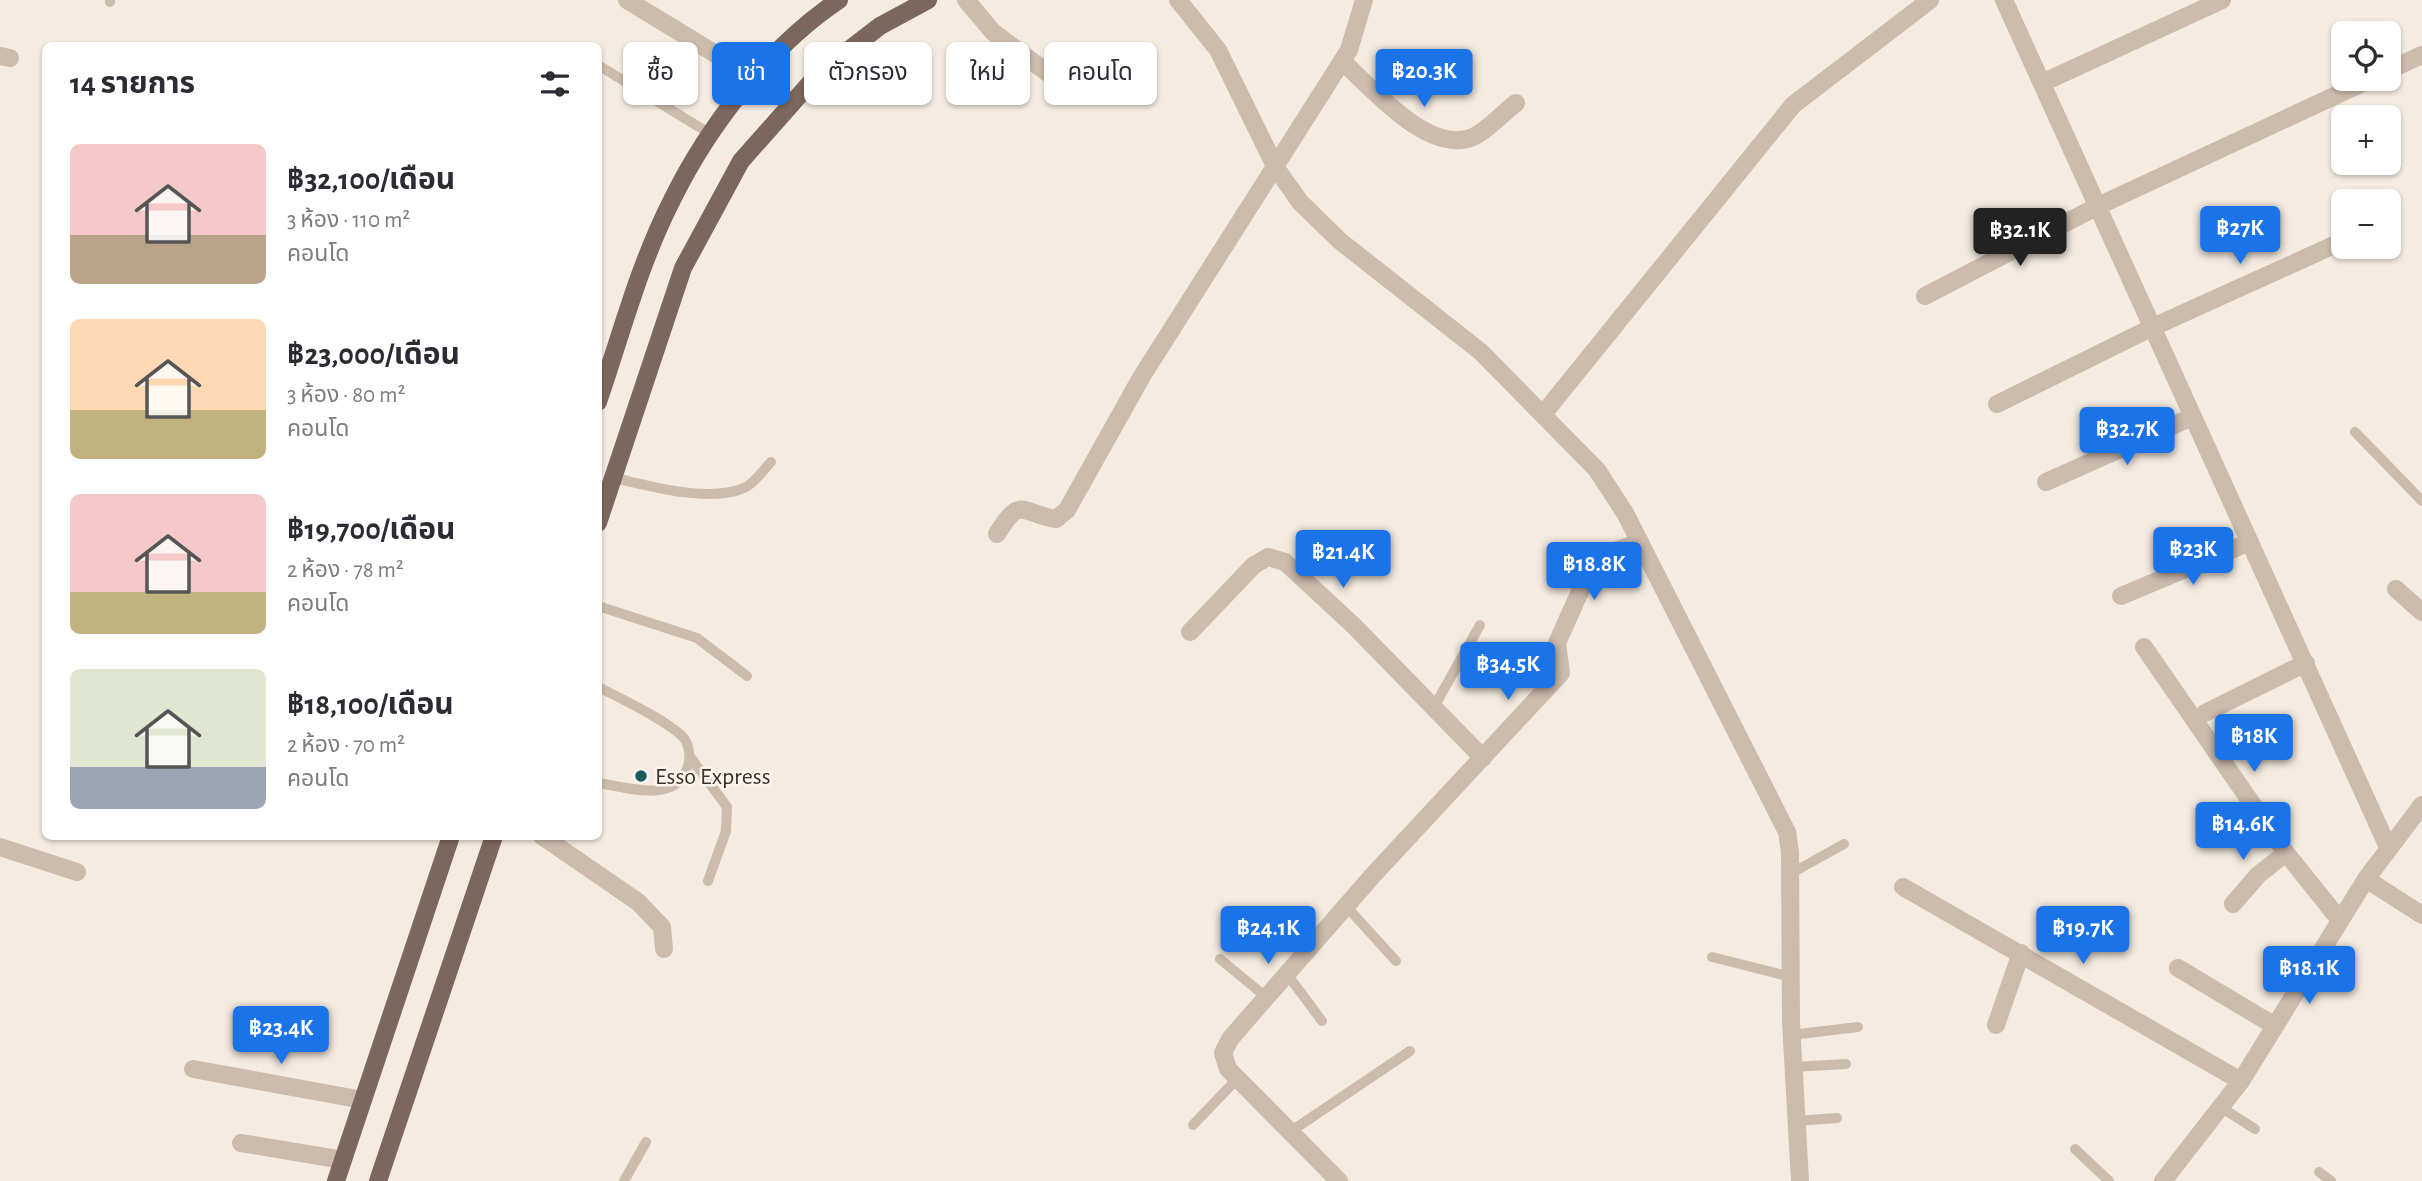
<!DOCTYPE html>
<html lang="th">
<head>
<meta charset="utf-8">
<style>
	:root { --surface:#fff; --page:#f2f2f3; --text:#2b2b33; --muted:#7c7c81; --accent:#1a73e8 }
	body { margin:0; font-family:"Alegreya Sans","Noto Sans Thai",sans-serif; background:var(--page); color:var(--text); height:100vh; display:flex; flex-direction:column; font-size:26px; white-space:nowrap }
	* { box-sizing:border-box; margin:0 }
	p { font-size:23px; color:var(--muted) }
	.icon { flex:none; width:38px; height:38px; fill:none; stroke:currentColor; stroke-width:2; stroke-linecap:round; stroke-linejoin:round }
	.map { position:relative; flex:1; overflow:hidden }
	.details { position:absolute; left:42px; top:42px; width:560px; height:798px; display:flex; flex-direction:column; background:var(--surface); border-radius:10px; box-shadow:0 2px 5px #0004 }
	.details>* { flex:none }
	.banner { position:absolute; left:623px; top:42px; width:665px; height:63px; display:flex; gap:14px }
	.fabs { position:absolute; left:2331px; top:21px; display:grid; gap:14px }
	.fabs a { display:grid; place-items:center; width:70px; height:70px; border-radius:10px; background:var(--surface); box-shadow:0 2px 5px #0004; font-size:35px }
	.price { position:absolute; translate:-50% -60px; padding:0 16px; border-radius:7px; background:var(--accent); color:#fff; font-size:23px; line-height:46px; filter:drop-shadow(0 2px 4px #0008) }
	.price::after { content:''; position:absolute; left:50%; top:42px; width:21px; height:16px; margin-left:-10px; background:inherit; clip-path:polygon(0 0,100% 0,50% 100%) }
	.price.on { background:#222; color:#fff }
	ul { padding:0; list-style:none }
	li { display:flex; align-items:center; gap:21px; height:175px; padding:0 28px }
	li span { display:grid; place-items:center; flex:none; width:196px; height:140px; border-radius:10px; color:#555 }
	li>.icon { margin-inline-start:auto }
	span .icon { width:84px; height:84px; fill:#fffc; stroke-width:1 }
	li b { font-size:30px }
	h2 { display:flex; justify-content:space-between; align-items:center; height:84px; padding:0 28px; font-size:30px }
	.chip { padding:0 24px; border-radius:10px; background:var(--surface); box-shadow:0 2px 5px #0004; font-size:24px; line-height:63px }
	.chip.on { background:var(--accent); color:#fff }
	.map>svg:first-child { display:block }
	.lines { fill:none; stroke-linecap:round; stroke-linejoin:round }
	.lane { stroke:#cdbbac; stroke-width:10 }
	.street { stroke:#cdbbac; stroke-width:18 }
	.primary { stroke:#7d675c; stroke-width:18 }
	.poi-dot { fill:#1f5a5e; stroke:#fbf5ee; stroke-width:2.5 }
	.labels { text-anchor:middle; stroke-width:5; stroke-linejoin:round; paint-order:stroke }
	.poi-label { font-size:24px; fill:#3b302b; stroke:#fbf5ee; text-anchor:start }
</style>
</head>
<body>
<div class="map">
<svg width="2422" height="1181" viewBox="0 0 2422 1181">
	<rect width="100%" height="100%" fill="#f4ebe1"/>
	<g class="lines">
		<g class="lane">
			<polyline points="110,0 110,2"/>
			<polyline points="598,65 712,135"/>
			<polyline points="2355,432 2422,501"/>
			<path d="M614,478C651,486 707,503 744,488C754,484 763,470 771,462"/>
			<polyline points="598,606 697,638 747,676"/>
			<path d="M598,687C622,699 664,719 682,736C689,743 691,757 688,766C676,805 628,787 598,783"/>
			<polyline points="1434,707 1480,625"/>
			<polyline points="691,758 727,807 726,831 708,881"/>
			<polyline points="1790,874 1844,844"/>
			<polyline points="1346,906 1396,961"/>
			<polyline points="1712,957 1791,977"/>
			<polyline points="1220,959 1266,997"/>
			<polyline points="1287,974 1322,1021"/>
			<polyline points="1791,1035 1858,1027"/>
			<polyline points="1793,1067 1846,1064"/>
			<polyline points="2222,1108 2255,1129"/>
			<polyline points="1796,1121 1837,1118"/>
			<polyline points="1193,1125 1237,1079"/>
			<polyline points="1290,1132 1410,1051"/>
			<polyline points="2075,1149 2109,1181"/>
			<polyline points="2319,1172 2331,1181"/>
			<polyline points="624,1181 646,1142"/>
		</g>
		<g class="street">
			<polyline points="627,0 755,78"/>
			<polyline points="966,0 993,32 1073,92"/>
			<polyline points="1178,0 1218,50 1276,168 1300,202 1340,241 1481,352 1597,470 1625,513 1787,832 1790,852 1791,1022 1800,1181"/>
			<polyline points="2004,0 2388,847"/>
			<polyline points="0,56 10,58"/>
			<path d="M1342,61C1371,87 1429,156 1473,137C1488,130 1503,113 1516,103"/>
			<polyline points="2389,70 2422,55"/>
			<polyline points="2042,83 2222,0"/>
			<polyline points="1925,296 2098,206 2371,79"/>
			<polyline points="1997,404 2153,327 2343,241"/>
			<polyline points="1544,413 1793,105 1930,0"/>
			<polyline points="2046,482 2192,417"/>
			<path d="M997,534C1021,494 1022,514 1056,519L1067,510L1142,376L1349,50L1364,0"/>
			<polyline points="2396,589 2422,612"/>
			<polyline points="2121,596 2250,542"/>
			<polyline points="1190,632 1254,565 1268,557 1285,562 1354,626 1483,758"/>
			<polyline points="2144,647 2286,853 2339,919"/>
			<polyline points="2205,713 2306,663"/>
			<polyline points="542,836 638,902 662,927 664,949"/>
			<polyline points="0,847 77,872"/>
			<polyline points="2366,879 2422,915"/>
			<polyline points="1903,887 2241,1081"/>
			<polyline points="2233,904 2258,875 2286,853"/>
			<polyline points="2178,968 2275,1026"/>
			<polyline points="1996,1025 2021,953"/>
			<polyline points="193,1069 363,1100"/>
			<polyline points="241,1143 343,1160"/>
			<polyline points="1339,1181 1228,1069 1223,1053 1230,1039 1374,874 1561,673 1557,643 1595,558 1640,542"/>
			<polyline points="2163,1181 2241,1081 2366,879 2422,805"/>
		</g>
		<g class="primary">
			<path d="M598,402C621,335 639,265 671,202C708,126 769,47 839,0"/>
			<polyline points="598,523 683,268 741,161 819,73 880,26 928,0"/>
			<polyline points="336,1181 451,836"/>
			<polyline points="378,1181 494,836"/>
		</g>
	</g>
	<circle class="poi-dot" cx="641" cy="776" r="7"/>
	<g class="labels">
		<g class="poi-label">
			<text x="655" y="784">Esso Express</text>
		</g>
	</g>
</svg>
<div class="fabs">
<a><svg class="icon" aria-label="locate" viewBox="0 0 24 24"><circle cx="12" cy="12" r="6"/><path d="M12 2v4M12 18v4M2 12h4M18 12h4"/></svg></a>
<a>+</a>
<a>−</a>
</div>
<b class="price" style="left:1424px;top:109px">฿20.3K</b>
<b class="price" style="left:2240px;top:266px">฿27K</b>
<b class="price on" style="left:2020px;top:268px">฿32.1K</b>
<b class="price" style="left:2127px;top:467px">฿32.7K</b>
<b class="price" style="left:2193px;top:587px">฿23K</b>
<b class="price" style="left:1343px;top:590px">฿21.4K</b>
<b class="price" style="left:1594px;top:602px">฿18.8K</b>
<b class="price" style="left:1508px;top:702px">฿34.5K</b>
<b class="price" style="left:2254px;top:774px">฿18K</b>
<b class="price" style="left:2243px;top:862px">฿14.6K</b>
<b class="price" style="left:1268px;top:966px">฿24.1K</b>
<b class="price" style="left:2083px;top:966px">฿19.7K</b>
<b class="price" style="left:2309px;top:1006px">฿18.1K</b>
<b class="price" style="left:281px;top:1066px">฿23.4K</b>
<div class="banner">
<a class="chip">ซื้อ</a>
<a class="chip on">เช่า</a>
<a class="chip">ตัวกรอง</a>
<a class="chip">ใหม่</a>
<a class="chip">คอนโด</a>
</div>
<section class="details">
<h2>14 รายการ<svg class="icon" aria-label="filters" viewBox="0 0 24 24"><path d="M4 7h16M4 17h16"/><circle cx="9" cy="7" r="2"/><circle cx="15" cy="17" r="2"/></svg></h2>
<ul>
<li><span style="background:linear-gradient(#f6c9c9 65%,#b9a48a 0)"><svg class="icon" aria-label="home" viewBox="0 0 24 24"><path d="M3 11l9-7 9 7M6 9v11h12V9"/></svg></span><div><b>฿32,100/เดือน</b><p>3 ห้อง · 110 m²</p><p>คอนโด</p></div></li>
<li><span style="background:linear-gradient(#ffd9b3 65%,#c2b280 0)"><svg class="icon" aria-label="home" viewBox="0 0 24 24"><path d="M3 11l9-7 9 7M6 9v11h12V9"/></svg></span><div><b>฿23,000/เดือน</b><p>3 ห้อง · 80 m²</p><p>คอนโด</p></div></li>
<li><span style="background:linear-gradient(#f6c9c9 70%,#c2b280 0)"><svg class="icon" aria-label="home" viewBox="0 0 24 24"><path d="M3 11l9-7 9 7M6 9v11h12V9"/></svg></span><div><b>฿19,700/เดือน</b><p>2 ห้อง · 78 m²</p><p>คอนโด</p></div></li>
<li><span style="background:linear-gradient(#dfe7d0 70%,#9aa5b1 0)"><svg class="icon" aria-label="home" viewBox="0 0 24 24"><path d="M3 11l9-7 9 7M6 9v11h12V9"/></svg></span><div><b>฿18,100/เดือน</b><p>2 ห้อง · 70 m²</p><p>คอนโด</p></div></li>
</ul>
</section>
</div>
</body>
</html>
